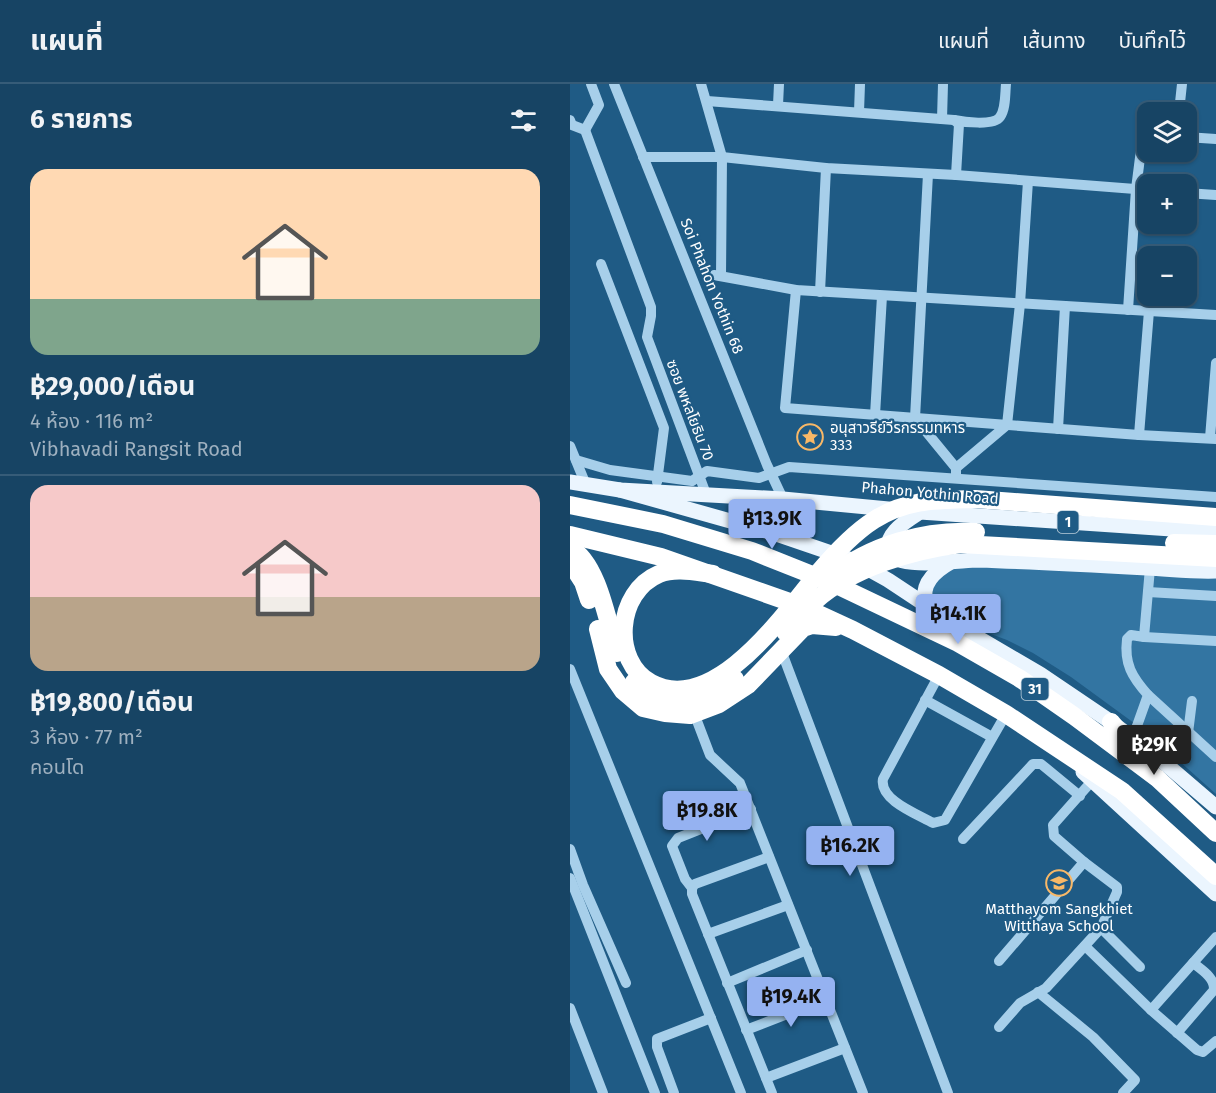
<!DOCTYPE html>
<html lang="th">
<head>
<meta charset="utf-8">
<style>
	:root { --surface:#174464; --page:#244e6d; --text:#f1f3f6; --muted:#9eb0bf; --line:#365c78; --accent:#95b2f1 }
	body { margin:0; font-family:"Fira Sans","Noto Sans Thai",sans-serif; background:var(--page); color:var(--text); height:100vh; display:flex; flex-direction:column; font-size:22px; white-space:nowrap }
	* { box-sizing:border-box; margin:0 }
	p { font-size:20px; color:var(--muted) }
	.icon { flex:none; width:33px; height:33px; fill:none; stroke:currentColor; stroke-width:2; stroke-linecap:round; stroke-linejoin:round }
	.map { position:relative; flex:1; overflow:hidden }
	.drawer { display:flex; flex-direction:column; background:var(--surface); width:570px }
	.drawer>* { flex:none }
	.controls { position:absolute; left:567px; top:18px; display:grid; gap:12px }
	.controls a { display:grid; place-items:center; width:60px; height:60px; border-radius:12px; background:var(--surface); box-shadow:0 2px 4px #0004,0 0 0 2px var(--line); font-size:30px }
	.price { position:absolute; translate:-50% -51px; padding:0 14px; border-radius:6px; background:var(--accent); color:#111; font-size:20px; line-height:39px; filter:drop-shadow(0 2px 3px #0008) }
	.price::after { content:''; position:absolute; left:50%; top:36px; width:18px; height:14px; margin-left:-9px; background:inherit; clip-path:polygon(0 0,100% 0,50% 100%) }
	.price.selected { background:#222; color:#fff }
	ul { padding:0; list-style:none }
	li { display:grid; align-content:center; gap:12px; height:318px; padding:0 30px }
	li+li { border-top:2px solid var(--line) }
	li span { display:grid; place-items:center; height:186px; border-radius:18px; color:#555 }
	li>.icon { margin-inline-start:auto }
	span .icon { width:108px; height:108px; fill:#fffc; stroke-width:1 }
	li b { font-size:26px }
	h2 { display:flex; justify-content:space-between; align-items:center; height:72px; padding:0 30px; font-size:26px }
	header { display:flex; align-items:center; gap:36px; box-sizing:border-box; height:84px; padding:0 30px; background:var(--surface); border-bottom:2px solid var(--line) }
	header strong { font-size:28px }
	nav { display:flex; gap:33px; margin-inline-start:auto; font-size:21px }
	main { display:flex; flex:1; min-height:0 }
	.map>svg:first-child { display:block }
	.green { fill:#3375a2 }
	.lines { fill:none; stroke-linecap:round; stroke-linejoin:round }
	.minor { stroke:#a7cfea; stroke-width:10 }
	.major { stroke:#ebf5fe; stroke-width:15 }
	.highway { stroke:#fff; stroke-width:18 }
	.labels { text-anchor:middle; stroke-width:4.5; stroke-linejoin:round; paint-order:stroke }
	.shield { fill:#1f5b85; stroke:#bcceda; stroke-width:1.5 }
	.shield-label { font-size:14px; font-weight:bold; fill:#fff }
	.street-label { font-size:15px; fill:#fff; stroke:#1f5b85 }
	.poi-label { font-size:15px; fill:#fff; stroke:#1f5b85; text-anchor:start }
</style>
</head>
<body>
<header>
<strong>แผนที่</strong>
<nav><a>แผนที่</a><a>เส้นทาง</a><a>บันทึกไว้</a></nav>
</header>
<main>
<section class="drawer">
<h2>6 รายการ<svg class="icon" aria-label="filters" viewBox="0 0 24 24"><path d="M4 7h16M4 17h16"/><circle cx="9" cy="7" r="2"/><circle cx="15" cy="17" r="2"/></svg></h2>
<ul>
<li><span style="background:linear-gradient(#ffd9b3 70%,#7fa58c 0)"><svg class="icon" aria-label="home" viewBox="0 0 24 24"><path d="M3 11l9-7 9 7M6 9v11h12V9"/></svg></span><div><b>฿29,000/เดือน</b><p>4 ห้อง · 116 m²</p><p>Vibhavadi Rangsit Road</p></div></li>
<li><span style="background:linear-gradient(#f6c9c9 60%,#b9a48a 0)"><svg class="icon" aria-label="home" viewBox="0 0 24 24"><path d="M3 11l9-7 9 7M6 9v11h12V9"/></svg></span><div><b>฿19,800/เดือน</b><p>3 ห้อง · 77 m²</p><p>คอนโด</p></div></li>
</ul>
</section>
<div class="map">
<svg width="646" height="1009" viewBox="0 0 646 1009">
	<rect width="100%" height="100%" fill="#1f5b85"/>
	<polygon class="green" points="389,478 646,491 646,710 579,650 501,593 463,569 437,556 410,546 383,539 356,510 366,488"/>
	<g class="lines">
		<g class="minor">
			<polyline points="44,0 197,381 213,415"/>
			<polyline points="131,0 152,73 151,192"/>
			<polyline points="137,17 384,36 389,40 386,91"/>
			<polyline points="208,21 209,0"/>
			<polyline points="289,28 290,0"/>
			<polyline points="609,28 612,0"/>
			<polyline points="372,35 373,0"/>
			<polyline points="0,36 2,41 15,46"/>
			<path d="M384,36C393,38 424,42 430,33C436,25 435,9 436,0"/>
			<polyline points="15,46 81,223 81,232 77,253 136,410"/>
			<polyline points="15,46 29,21 21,0"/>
			<polyline points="616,53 646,55"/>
			<polyline points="73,73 152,73 256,84 386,91 578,106"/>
			<polyline points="358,90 345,334 386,384"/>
			<polyline points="616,109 646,111"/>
			<polyline points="31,180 94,344 87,398"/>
			<polyline points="144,191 226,206 646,231"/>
			<polyline points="226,206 215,324 569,351 646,355"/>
			<polyline points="250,208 256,84"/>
			<polyline points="558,226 566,105 572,58 578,54"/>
			<polyline points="305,331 312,212"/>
			<polyline points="488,345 495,222"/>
			<polyline points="569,351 579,227"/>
			<polyline points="640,354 646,279"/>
			<polyline points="0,362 16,401"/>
			<polyline points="6,376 40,386 122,397 137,387 189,394 219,383 646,413"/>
			<polyline points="386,393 386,384 437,341 450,220 458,97"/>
			<polyline points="578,508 646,512"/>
			<polyline points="574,553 646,557"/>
			<polyline points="211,566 378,1009"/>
			<polyline points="0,585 171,1009"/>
			<path d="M369,591L313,695C309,716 347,730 363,739L375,736L436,630"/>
			<polyline points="578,611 646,673"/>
			<polyline points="355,616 422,653"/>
			<polyline points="124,629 140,671 170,699 293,1009"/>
			<polyline points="618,649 622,617"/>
			<path d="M563,653L578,611C562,593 554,580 557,555L561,551L574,553L580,484"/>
			<polyline points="181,725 108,754 102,762 115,795 122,804 122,810 202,1009"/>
			<polyline points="393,755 463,680 471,680 510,712"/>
			<polyline points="0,765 13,801 56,899"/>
			<polyline points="0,794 85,1009"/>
			<polyline points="122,804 125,800 199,773"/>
			<polyline points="531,844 570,883"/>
			<polyline points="138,850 218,821"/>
			<polyline points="515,862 581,926 627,966 633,968 646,957"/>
			<polyline points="429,877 514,778 484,752 483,741 522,697"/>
			<polyline points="157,899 237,866"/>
			<polyline points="468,908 523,953 565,996 553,1009"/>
			<polyline points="0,924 33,1009"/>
			<polyline points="581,926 646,853"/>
			<polyline points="429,943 450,919 476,904 531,844 547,808 547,803 514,778"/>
			<polyline points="176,946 256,915"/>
			<path d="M607,949L644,906C645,894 632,886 623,879"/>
			<polyline points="196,994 275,964"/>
			<polyline points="104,1009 87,963 87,955 141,934"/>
		</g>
		<g class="major">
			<polyline points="0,398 50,406 213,415 350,428 646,448"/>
			<polyline points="50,406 203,449 282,476 318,496 383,539 470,590 541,638 591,676 646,723"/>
			<path d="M350,428C338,436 312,450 320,469C327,486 392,476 408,476C464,478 521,481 577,484C600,485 623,488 646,487"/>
			<path d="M356,520C350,500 365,487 381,478"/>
			<polyline points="513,688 646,810"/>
		</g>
		<g class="highway">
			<polyline points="0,421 93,440 182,467 260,498 388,559 449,594 504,632 587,694 646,749"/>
			<polyline points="0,451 91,473 231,522 283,546 369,591 436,630 552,707 646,792"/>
			<polyline points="604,459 646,460"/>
			<path d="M0,464C28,478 38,540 47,569"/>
			<polyline points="0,478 13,498 19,516"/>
			<path d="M143,490C126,488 105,483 89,490C46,508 41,577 81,599C144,633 215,529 248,489C264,470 282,450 304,436C337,415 367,416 405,415L646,433"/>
			<path d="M260,493C300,461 355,445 406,448"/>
			<polyline points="28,545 38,585 53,607 73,624 95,629 120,631 149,620 178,601 233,544 242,541 266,543"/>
			<path d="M215,548C225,538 234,527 245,517C282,484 343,466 391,460L646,474"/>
			<path d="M64,598C93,631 134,618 165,595"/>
			<polyline points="541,638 570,674"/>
		</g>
	</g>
	<defs>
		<g id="sight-ring" transform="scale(1.35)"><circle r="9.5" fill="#1f5b85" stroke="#f8b867" stroke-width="1.5"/><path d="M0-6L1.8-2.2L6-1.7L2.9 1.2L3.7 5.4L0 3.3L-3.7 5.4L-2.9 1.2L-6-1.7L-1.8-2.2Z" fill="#f8b867"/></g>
		<g id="school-ring" transform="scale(1.35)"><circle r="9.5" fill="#1f5b85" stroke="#f8b867" stroke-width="1.5"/><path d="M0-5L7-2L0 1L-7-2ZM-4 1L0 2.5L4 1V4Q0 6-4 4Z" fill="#f8b867"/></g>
	</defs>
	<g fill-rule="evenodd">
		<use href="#sight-ring" x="240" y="353"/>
		<use href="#school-ring" x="489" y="799"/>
	</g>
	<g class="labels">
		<g class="shield">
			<rect x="487.5" y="427" width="21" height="22" rx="4.5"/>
			<rect x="451.5" y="594" width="27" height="22" rx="4.5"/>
		</g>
		<g class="shield-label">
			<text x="498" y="443">1</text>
			<text x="465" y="610">31</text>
		</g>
		<g class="street-label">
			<text transform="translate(142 202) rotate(68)" y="5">Soi Phahon Yothin 68</text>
			<text transform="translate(120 326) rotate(69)" y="5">ซอย พหลโยธิน 70</text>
			<text transform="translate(360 409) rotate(5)" y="5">Phahon Yothin Road</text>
		</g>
		<g class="poi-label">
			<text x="260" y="349">อนุสาวรีย์วีรกรรมทหาร<tspan x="260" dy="17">333</tspan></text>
			<text x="489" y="830" text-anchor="middle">Matthayom Sangkhiet<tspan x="489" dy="17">Witthaya School</tspan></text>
		</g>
	</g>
</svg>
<div class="controls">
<a><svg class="icon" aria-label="layers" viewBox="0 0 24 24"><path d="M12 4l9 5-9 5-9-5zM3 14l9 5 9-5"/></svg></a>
<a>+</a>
<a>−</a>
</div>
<b class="price" style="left:202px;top:466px">฿13.9K</b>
<b class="price" style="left:388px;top:561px">฿14.1K</b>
<b class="price selected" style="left:584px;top:692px">฿29K</b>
<b class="price" style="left:137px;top:758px">฿19.8K</b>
<b class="price" style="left:280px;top:793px">฿16.2K</b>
<b class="price" style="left:221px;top:944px">฿19.4K</b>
</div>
</main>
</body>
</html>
